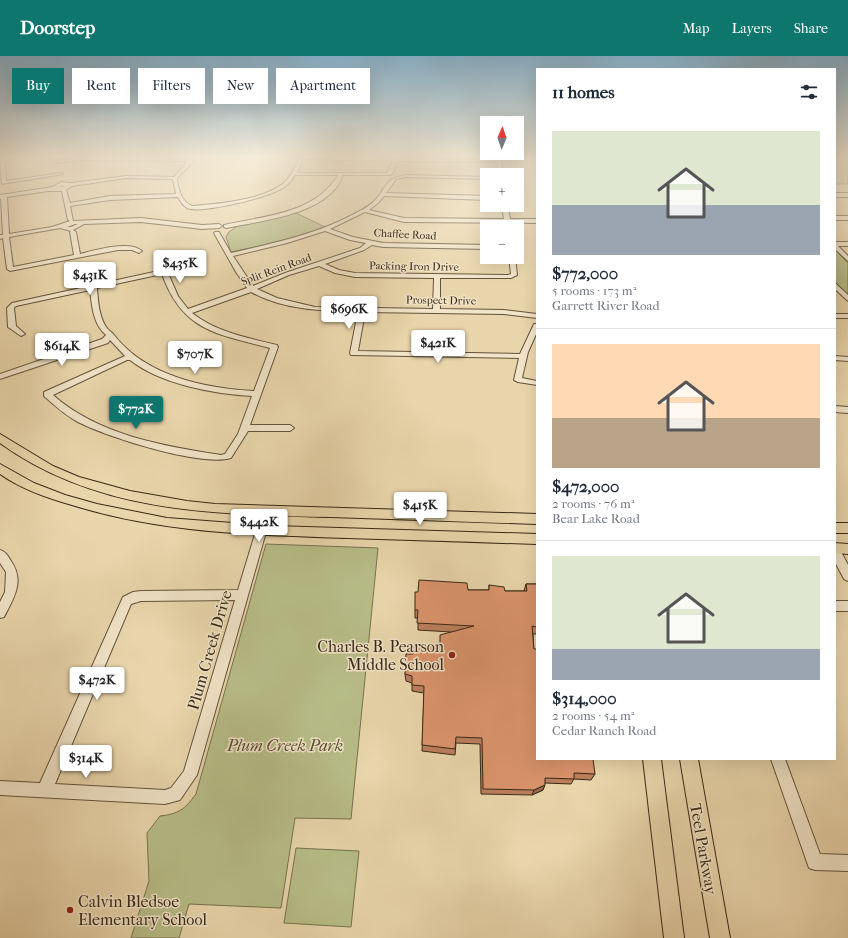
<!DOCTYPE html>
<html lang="en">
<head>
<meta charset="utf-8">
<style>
	:root { --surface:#fff; --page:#f2f2f3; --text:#1f2937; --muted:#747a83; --line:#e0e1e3; --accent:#0f766e }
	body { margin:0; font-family:"IM FELL French Canon",serif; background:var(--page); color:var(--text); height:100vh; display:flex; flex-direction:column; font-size:15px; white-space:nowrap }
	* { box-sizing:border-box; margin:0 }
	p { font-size:13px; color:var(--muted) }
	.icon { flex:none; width:22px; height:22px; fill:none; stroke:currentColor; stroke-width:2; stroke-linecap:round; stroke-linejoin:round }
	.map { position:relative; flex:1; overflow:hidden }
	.panel { position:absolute; left:536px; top:12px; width:300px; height:692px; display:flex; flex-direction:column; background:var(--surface); border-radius:0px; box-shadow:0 4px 16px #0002 }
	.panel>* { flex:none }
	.guide { position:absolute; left:12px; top:12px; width:380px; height:36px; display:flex; gap:8px }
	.needle { width:26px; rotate:2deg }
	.tools { position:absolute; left:480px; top:60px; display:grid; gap:8px }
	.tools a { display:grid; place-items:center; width:44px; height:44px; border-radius:0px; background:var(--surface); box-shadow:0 4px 16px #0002; font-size:20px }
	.price { position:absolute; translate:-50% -34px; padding:0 9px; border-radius:4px; background:#fff; color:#222; font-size:13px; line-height:26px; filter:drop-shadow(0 1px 2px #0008) }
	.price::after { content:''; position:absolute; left:50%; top:24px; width:12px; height:9px; margin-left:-6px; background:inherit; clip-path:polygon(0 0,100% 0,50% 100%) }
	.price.active { background:var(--accent); color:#fff }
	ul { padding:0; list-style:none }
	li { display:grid; align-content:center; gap:8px; height:212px; padding:0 16px }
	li+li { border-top:1px solid var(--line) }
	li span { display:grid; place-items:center; height:124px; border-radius:0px; color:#555 }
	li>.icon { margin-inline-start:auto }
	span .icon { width:72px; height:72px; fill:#fffc; stroke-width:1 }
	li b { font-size:17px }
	h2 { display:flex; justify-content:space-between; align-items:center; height:48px; padding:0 16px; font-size:17px }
	.pill { padding:0 14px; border-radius:0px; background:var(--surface); box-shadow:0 4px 16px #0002; font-size:14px; line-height:36px }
	.pill.active { background:var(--accent); color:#fff }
	header { display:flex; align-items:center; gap:24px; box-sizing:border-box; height:56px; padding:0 20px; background:var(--accent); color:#fff }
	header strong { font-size:19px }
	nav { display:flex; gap:22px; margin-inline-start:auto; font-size:14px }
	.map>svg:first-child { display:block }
	.green { fill:#b7bd88; stroke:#787250 }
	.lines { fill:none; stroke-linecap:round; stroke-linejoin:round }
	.minor-casing { stroke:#64533c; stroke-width:2 }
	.major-casing { stroke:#382817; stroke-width:2 }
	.minor { fill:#f1e4c8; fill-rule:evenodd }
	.major { fill:#e9d5ab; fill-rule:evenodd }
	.wall { fill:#bc7f5d; stroke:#382817 }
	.shaded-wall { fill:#99684c; stroke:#382817 }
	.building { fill:#db946c; stroke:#382817 }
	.poi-dot { fill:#8f2418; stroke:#f1e4c8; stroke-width:1.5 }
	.labels { text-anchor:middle; stroke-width:3; stroke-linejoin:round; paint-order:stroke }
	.far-street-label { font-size:11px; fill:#382817; stroke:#f1e4c8 }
	.near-poi-label { font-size:16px; fill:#382817; stroke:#f1e4c8; text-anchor:end }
	.near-street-label { font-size:16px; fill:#382817; stroke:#f1e4c8 }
	.near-park-label { font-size:16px; font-style:italic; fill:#584d33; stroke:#f1e4c8 }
</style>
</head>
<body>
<header>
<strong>Doorstep</strong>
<nav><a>Map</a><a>Layers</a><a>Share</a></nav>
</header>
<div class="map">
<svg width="848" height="882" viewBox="0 0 848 882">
	<rect width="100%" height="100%" fill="#e9d5ab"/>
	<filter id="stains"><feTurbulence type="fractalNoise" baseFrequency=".005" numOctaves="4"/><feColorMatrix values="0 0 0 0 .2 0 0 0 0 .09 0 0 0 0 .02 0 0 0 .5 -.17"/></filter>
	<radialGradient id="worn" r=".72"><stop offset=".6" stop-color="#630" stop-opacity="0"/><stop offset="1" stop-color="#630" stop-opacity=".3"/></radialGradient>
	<g class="green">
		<rect x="835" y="101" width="13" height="27"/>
		<polygon points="294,156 325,171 296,182 231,196 226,181 229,176 239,169"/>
		<polygon points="835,194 848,207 848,241 835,226"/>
		<path d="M266,488L378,492L351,763L295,762L281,852L189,848L179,882H131L149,825L147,777L160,760C179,758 185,753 196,738Z"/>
		<polygon points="296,792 359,795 351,871 284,867"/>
	</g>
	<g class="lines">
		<g class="minor-casing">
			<g id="minor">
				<polygon points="11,101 22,101 5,104 6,125 61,117 63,118 2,128 0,102"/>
				<path d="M300,101L393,102L398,101V102L497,104V101H501L503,119H499L497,106L397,105L394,115L391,119H343C341,124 339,129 335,133C312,160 260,165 226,172L224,171V169C264,160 315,158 338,119H295C291,126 286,131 279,134C265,142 206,156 191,153C184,152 181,146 178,141L110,144L70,150L73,165L141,162L202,169L219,168L222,170L219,172L202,173L141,166L84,168L73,174L76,176L80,198C96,194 129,184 142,195L139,197L132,194H118L10,215L7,213L3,182L0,183V179H3L1,142L0,143V139L53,131L61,126L71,127L126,120L174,121L188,105L81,104L58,107L56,105L81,102L194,103V105L177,122C178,133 182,146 192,150C218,148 265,144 285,126C292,119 295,110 300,101ZM303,103L393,105L387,117H297ZM126,122L173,123L176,138L110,140L70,147L66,134L72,130ZM62,130H66L59,131ZM48,135H62L68,164L70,165L52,171L9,178L7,141ZM75,168H78L71,171H67ZM60,172L71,175L70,176L74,199L13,211L9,181Z"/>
				<path d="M406,119L487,121V123L406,121L396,123L386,137L487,140V144L384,140L378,147L369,154L404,162L504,163L502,149H508L510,163H537V167L404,166L365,156L330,173L353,181L383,187L487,189V193L383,191L372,189L364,194L325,208L339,214L355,217L508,219L511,218L509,201H515L517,219L511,222H440V253L504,254L537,258V262L504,258L365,256L358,295L520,298L534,268H537V276L528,296L522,322L537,325V329L518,326L514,324L519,302L351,299L350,297L358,256C322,255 284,254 251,236L192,257C216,276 248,282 277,289L278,291L250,369H290L294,372L290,375H248L231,402C201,411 107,381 78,366C65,359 55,350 44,340V336L125,300L110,284L108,287L0,323V318L102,283L106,279C93,268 92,250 90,234L16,250L14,252L16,270L25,278L21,280L8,271L7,252L12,247L163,214L168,217L178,240L188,253L247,232L236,216L214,177L215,176H219L231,197C274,187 318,178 356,157C362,154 370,150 375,144C389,130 383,123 406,119ZM325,175L350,184L366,187L360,192L285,217L253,230L233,200L287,187ZM319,210L335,217L355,221L434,222L433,253L315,251L277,242L257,233L289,219ZM162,218C182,275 217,278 270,292L254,335C203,332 146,320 114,279C112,276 108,274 106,271C99,260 98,245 97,232ZM127,304H130C160,328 214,338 252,340L238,378L225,398L221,399C163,390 98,379 53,339Z"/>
				<rect x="835" y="137" width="13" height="4"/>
				<rect x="835" y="160" width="13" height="4"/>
				<polygon points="835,186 848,186 848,190 838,190 848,200 848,205 835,193"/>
				<polygon points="835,227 848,239 848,245 835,233"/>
				<rect x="835" y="258" width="13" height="4"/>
				<polygon points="835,300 848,301 848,305 835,304"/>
				<polygon points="835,350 848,351 848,357 835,356"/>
				<path d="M267,451L271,452L272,455L197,719L180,744L165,748L0,739V725L40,727L123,541L133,536L141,535L238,534L262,455L263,452ZM235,544L184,715L171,732L165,734L55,728L131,548L141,545Z"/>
				<polygon points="835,491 839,492 848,509 848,525 844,523 835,506"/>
				<path d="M0,494C5,495 8,500 11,505C25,525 14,542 4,561L0,562V546L5,536L6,516L0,507Z"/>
				<rect x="835" y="545" width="13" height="10"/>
				<polygon points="771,703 785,703 820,798 848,799 848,815 815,814 809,812"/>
			</g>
		</g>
		<g class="major-casing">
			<g id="major">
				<path d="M0,378L53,410L79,421L130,435L187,445L215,448L537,458V468C468,466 400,463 331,461C216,458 98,458 0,387Z"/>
				<path d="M0,408L34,427L65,439L97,448L167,462L274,470L537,478V488C474,486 410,484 347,482C253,479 161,477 72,449C47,442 21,433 0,418Z"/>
				<rect x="835" y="467" width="13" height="10"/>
				<polygon points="835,487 848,488 848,498 835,497"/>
				<polygon points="643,703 661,703 684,882 664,882"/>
				<polygon points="680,703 698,703 730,882 710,882"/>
			</g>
		</g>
		<use href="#minor" class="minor"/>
		<use href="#major" class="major"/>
	</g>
	<polygon class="wall" points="526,528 537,528 537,578 533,578 537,703 595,718 591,724 574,723 571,728 545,727 543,734 532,739 481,738 480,688 456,687 455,699 422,695 424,637 412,635 412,627 406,625 405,618 413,598 440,590 451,576 418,574 418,562 415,562 415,554 468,534 489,534 489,529 505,535 524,535"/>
	<polygon class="shaded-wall" points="545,729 543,734 532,739 534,734"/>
	<polygon class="building" points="419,524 467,527 468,534 489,534 489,529 504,531 505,535 527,535 526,528 537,528 537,571 532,570 534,593 537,593 537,703 593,703 595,718 574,717 574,723 545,722 545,729 534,734 483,733 482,682 456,681 455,693 422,689 424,630 412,629 412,620 405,618 406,598 413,598 414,589 440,590 440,579 474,570 417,567 418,554 415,554 415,536 418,536"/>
	<linearGradient id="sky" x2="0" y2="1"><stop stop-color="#88b5d2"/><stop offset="0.45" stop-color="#f5ecd9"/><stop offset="1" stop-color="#f5ecd9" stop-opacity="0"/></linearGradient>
	<rect width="848" height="224" fill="url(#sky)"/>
	<g class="poi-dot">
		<circle cx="452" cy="599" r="4"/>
		<circle cx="70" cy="854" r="4"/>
	</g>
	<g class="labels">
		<g class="far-street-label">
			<text transform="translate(405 178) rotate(3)" y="4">Chaffee Road</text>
			<text transform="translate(414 210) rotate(1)" y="4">Packing Iron Drive</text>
			<text transform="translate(276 213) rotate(-20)" y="4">Split Rein Road</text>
			<text transform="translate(441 244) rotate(1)" y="4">Prospect Drive</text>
		</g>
		<g class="near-poi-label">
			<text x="444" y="596">Charles B. Pearson<tspan x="444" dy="18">Middle School</tspan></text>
			<text x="78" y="851" text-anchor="start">Calvin Bledsoe<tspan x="78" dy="18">Elementary School</tspan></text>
		</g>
		<g class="near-street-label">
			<text transform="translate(209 594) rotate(-74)" y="6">Plum Creek Drive</text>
			<text transform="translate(704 793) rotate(80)" y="6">Teel Parkway</text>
		</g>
		<g class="near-park-label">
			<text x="285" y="695">Plum Creek Park</text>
		</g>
	</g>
	<rect width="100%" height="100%" filter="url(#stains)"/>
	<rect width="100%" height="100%" fill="url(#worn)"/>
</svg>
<div class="tools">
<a><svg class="needle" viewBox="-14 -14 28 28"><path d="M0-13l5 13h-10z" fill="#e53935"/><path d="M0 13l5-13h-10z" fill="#747a83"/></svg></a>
<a>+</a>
<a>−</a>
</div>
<b class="price" style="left:180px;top:228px">$435K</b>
<b class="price" style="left:90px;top:240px">$431K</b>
<b class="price" style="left:349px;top:274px">$696K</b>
<b class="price" style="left:438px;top:308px">$421K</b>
<b class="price" style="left:62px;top:311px">$614K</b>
<b class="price" style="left:195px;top:319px">$707K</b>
<b class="price active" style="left:136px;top:374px">$772K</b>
<b class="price" style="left:420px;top:470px">$415K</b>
<b class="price" style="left:259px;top:487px">$442K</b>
<b class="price" style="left:97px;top:645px">$472K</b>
<b class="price" style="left:86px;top:723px">$314K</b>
<div class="guide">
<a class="pill active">Buy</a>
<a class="pill">Rent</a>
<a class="pill">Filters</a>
<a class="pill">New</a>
<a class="pill">Apartment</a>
</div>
<section class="panel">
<h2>11 homes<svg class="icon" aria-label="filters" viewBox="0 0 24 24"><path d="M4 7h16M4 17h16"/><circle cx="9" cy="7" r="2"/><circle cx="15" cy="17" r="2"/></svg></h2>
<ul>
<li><span style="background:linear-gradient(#dfe7d0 60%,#9aa5b1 0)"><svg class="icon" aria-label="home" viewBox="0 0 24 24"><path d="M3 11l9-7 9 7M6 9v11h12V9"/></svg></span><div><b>$772,000</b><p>5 rooms · 173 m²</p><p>Garrett River Road</p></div></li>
<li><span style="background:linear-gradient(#ffd9b3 60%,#b9a48a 0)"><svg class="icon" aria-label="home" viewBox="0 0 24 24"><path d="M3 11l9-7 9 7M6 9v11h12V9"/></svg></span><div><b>$472,000</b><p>2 rooms · 76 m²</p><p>Bear Lake Road</p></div></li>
<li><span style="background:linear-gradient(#dfe7d0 75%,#9aa5b1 0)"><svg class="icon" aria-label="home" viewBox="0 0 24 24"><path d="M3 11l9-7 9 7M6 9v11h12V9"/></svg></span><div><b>$314,000</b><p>2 rooms · 54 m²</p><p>Cedar Ranch Road</p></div></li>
</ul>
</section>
</div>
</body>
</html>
